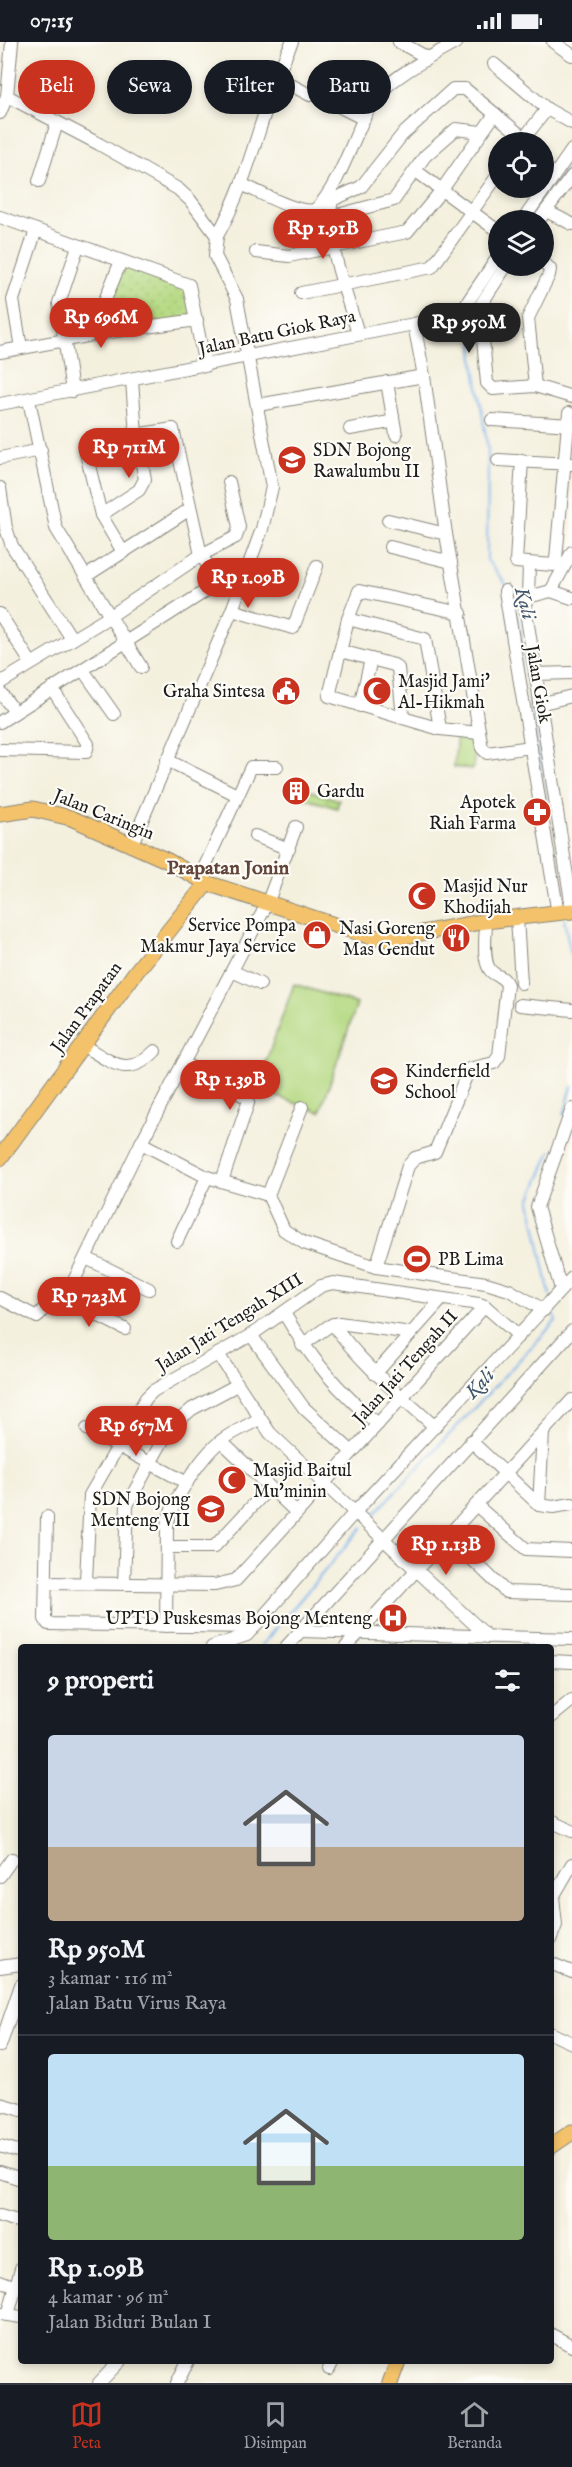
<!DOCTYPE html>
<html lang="id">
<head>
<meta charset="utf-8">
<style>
	:root { --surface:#171b24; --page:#242831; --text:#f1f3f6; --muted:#9ea1a6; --line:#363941; --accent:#c8321e }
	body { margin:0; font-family:"IM FELL English",serif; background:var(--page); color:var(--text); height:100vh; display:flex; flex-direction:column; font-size:22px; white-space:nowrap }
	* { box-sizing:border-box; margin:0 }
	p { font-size:20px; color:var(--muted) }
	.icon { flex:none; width:33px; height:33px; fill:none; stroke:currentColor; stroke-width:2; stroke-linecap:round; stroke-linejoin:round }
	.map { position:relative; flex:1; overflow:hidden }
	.sheet { position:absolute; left:18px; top:1602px; width:536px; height:720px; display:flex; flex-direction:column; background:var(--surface); border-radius:6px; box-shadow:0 3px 9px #0003 }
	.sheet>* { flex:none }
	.guide { position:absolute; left:18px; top:18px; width:537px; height:54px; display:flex; gap:12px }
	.tools { position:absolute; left:488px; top:90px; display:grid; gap:12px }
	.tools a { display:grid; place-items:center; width:66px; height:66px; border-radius:50%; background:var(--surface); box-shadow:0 3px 9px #0003; font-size:30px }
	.price { position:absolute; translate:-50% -51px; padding:0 14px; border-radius:21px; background:var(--accent); color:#fff; font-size:20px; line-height:39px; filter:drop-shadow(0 2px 3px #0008) }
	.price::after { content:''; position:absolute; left:50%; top:36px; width:18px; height:14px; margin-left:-9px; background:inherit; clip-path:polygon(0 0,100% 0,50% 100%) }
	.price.active { background:#222; color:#fff }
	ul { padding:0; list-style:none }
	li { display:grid; align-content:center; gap:12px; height:318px; padding:0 30px }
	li+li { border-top:2px solid var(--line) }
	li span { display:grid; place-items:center; height:186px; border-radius:6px; color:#555 }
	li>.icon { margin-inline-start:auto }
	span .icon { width:108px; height:108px; fill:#fffc; stroke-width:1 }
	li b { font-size:26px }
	h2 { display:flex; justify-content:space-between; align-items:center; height:72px; padding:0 30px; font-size:26px }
	.pill { padding:0 21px; border-radius:27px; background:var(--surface); box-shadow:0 3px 9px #0003; font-size:21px; line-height:54px }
	.pill.active { background:var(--accent); color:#fff }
	.status { display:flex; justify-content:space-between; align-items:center; height:42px; padding:0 30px; background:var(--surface); direction:ltr }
	.status svg { height:16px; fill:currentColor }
	.menu { display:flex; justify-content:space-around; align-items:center; height:84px; border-top:2px solid var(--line); background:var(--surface); font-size:16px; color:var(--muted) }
	.menu a { display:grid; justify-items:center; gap:3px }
	.menu .active { color:var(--accent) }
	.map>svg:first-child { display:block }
	.green { fill:url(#green-dots); stroke:#687a4f; stroke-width:1.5 }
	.pitch { fill:#b5d982; stroke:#687a4f; stroke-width:1.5 }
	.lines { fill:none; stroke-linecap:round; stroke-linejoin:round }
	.stream { stroke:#7db2eb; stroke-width:2 }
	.minor-casing { stroke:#88867d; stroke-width:14 }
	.major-casing { stroke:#88867d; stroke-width:17 }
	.minor { stroke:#fff; stroke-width:12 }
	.major { stroke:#f3c26a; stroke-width:15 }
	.labels { text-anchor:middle; stroke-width:4.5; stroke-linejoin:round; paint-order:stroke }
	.street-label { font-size:18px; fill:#1c1c1c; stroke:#fdfcf7 }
	.poi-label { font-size:18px; fill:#1c1c1c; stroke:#fdfcf7; text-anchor:start }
	.water-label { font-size:20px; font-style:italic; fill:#43586f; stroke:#fdfcf7 }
	.neighbourhood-label { font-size:20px; font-weight:bold; fill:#61453b; stroke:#fdfcf7 }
</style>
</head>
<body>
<div class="status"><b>07:15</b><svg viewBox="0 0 49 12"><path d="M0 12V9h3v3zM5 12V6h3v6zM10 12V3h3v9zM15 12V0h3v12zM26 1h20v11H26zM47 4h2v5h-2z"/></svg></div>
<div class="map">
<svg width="572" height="2341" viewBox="0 0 572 2341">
	<defs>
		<pattern id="green-dots" width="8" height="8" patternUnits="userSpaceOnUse" patternTransform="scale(1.5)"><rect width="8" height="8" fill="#b5d982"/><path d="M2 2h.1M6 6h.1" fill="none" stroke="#9bba70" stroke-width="1.8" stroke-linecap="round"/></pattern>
	</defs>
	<rect width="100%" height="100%" fill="#fdfcf7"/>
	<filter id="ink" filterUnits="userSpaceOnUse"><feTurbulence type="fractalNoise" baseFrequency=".0167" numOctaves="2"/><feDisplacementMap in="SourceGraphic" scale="12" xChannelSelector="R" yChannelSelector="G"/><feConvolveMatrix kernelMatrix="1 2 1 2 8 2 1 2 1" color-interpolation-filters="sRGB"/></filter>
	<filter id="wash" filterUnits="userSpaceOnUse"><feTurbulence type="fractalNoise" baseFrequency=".008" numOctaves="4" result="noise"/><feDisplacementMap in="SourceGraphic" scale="24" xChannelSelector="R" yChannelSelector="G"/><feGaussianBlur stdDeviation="1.35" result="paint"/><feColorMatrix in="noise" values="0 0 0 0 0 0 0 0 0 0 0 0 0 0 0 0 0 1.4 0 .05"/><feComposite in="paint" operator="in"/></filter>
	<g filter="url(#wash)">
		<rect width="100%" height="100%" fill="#f4f0de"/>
		<g class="green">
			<polygon points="121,219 185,241 197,278 109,290 105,258"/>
			<polygon points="302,746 339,758 337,766 299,755"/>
		</g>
		<g class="pitch">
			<polygon points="457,692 477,694 473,727 454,725"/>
			<polygon points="294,942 357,962 320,1070 256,1047"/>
			<polygon points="408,1212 428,1215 426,1223 406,1220"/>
		</g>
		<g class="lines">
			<g class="stream">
				<polyline points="531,178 572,120"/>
				<polyline points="475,264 472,280 474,320 488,408 487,518 509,546"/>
				<polyline points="512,554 517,572 547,767"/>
				<polyline points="564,877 572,918"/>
				<polyline points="564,1073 572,1044"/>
				<polyline points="550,1253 530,1159 551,1109"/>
				<polyline points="368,1479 556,1279 552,1265"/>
				<polyline points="260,1605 362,1485"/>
			</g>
		</g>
	</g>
	<g filter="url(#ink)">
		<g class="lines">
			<g class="minor-casing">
				<g id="minor">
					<polyline points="12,0 7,54 99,102 178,147 190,158 217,194 215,214 237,257 272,445 262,487 232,568 131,804"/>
					<polyline points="399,0 428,16"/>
					<polyline points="553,0 572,13"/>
					<polyline points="494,22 547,67 572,81"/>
					<polyline points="276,35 310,53"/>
					<polyline points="0,71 7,54"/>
					<path d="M364,77L334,62L351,31C364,27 375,40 385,48"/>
					<polyline points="521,100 547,67"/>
					<polyline points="416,129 498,189"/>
					<polyline points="39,139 57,81"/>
					<path d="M243,143C260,150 297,172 315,168C339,146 354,92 371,62C385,38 432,14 457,0"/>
					<polyline points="546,169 572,182"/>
					<polyline points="0,175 189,243 205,324"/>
					<polyline points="330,175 394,158 425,114 456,87 481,90"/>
					<polyline points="523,178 572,108"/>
					<polyline points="539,178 572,134"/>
					<path d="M217,194C253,131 261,64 292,0"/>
					<polyline points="256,210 289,214 407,190 441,149 495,72"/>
					<polyline points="506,224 480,264 487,341 493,347 535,344 572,355"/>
					<polyline points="301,251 432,225 498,133"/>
					<polyline points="414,282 424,334 446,492 482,706 487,711 531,705"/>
					<polyline points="109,290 105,258 121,219"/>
					<path d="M358,292C348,255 323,194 332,158L361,145L402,93L453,47H465L524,96"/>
					<polyline points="21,306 13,258 36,188"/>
					<polyline points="0,310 109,290 197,278"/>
					<polyline points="387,340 396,393"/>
					<polyline points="535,344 528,276 549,233 550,227 543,220"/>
					<polyline points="72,349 59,261 78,204"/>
					<polyline points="29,358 56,486 141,625"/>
					<polyline points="0,362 414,282 458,270 465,264 498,215"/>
					<polyline points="258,363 424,334"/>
					<polyline points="492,378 572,383"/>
					<polyline points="350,387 390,380 393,375"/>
					<polyline points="0,416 41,408"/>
					<polyline points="498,418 572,422"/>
					<polyline points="522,418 516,520 553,523 556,517 569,371"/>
					<polyline points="0,446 6,486 12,504 72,597"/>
					<polyline points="101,473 139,448 145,437 136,393 132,338"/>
					<polyline points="388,478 446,492"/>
					<polyline points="390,505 451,520"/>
					<polyline points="86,534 190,467"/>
					<polyline points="505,549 558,872"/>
					<polyline points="551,549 572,510"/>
					<polyline points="528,555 529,522"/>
					<polyline points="572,556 551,549 528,555 525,563 572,866"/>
					<polyline points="232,568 293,586 317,524"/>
					<polyline points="461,571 359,549 348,577 329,654 440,687 479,691"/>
					<polyline points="0,572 31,621"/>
					<polyline points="348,577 425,597 440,687"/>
					<polyline points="340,609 394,623 398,626 403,675"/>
					<polyline points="83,628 114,672"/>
					<polyline points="535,632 572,631"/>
					<polyline points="0,641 109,575 201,513 236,495 239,485 229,440"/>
					<polyline points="0,650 15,670"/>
					<polyline points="539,662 572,654"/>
					<polyline points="360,664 371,617"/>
					<polyline points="0,680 215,543 215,534 201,513 173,387 91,400 85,407 101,473 123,510"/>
					<polyline points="0,708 86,710 88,702 53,648"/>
					<polyline points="167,718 237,753"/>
					<polyline points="255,794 289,807"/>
					<polyline points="199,837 251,725 277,725"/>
					<polyline points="517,876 521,941"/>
					<polyline points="232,929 260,942"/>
					<polyline points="520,963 572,968"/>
					<path d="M82,1003C111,1019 127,1038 155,1009"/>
					<polyline points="183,1021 248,1056 248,1061 222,1139"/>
					<polyline points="141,1101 207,1135 268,1153 284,1188 304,1201 376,1225 486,1241 509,1248 544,1268"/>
					<polyline points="268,1153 302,1065"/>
					<polyline points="177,1199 207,1135"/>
					<polyline points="86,1216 149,1247"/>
					<path d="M376,1225L408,1124L415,1116L435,1110L469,1027L494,1021L499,1014L507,943C504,933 495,935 490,928C482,917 486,892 486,879"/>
					<polyline points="561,1247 537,1165 572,1067"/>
					<polyline points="0,1256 37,1275 55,1253 65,1257 141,1101 267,862 296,785"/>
					<polyline points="65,1257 125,1287"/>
					<path d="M284,1271C310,1316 339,1350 378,1382"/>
					<path d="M333,1282C361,1322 399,1352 435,1385"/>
					<polyline points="251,1293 304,1366 352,1410"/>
					<polyline points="302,1303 329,1284 339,1281 411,1291"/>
					<polyline points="218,1312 270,1391 488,1595"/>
					<polyline points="375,1332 441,1258"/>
					<polyline points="87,1387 187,1441"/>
					<polyline points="221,1399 296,1470"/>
					<polyline points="471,1399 539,1463 553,1465 572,1462"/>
					<polyline points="476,1463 526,1507 572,1509"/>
					<polyline points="539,1463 543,1390"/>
					<polyline points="47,1475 45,1577 48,1582 253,1585"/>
					<polyline points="448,1494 506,1550 572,1552"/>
					<polyline points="167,1505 214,1505 269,1446"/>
					<polyline points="86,1539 90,1453 146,1356 153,1349 251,1293 321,1244 333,1241 479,1262 485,1264 519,1294"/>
					<polyline points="124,1540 127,1463 169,1387 192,1367 237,1343"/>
					<polyline points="46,1541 215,1543 236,1538 485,1264"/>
					<path d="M166,1584L167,1485C170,1461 202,1413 222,1398C233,1390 247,1384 259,1377"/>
					<polyline points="301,1589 572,1597"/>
					<polyline points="212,1605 247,1593 355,1470 572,1236"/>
					<polyline points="286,1605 572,1289"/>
					<polyline points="346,1605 572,1358"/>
					<polyline points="550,1619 572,1620"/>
					<polyline points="550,1676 572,1658"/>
					<polyline points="550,1779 572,1789"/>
					<polyline points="0,1834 12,1817"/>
					<polyline points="550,1898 556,1883 553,1855 572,1822"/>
					<polyline points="550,1921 572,1930"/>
					<polyline points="0,1925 21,1922"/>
					<polyline points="550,1991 572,2001"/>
					<polyline points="0,2004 21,1943"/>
					<polyline points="0,2062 21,2068"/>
					<polyline points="0,2104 21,2110"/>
					<polyline points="0,2130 21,2137"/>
					<polyline points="0,2174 21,2180"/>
					<polyline points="0,2239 16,2245"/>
					<polyline points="1,2272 21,2275"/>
					<polyline points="8,2273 21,2226"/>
					<polyline points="550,2292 572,2304"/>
					<polyline points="329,2327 333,2319"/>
					<polyline points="99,2341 120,2319"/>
					<polyline points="177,2341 188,2319"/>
				</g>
			</g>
			<g class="major-casing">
				<g id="major">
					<polyline points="0,772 33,767 71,776 166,818 207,841 371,895 389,897 486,879 572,869"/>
					<polyline points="0,1116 135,931 207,841"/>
					<polyline points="550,2105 572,2090"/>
					<polyline points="390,2341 398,2319"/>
				</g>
			</g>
			<use href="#minor" class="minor"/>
			<use href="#major" class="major"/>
		</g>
	</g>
	<defs>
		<g id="school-disc" transform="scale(1.5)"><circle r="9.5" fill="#c8321e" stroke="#fdfcf7"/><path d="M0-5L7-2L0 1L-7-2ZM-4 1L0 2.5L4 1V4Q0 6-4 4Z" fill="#fff"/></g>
		<g id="civic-disc" transform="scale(1.5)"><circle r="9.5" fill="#c8321e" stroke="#fdfcf7"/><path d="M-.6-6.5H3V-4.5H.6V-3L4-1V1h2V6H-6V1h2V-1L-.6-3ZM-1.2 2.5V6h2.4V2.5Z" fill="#fff"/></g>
		<g id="mosque-disc" transform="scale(1.5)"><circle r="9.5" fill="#c8321e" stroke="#fdfcf7"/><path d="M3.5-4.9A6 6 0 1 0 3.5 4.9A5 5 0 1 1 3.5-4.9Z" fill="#fff"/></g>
		<g id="building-disc" transform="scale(1.5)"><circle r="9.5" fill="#c8321e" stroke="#fdfcf7"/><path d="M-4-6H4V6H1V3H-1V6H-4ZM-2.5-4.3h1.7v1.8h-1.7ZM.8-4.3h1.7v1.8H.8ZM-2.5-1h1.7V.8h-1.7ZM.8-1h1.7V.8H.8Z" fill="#fff"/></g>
		<g id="pharmacy-disc" transform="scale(1.5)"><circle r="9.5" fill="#c8321e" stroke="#fdfcf7"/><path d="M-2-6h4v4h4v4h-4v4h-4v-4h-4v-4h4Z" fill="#fff"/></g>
		<g id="shop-disc" transform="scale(1.5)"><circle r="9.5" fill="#c8321e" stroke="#fdfcf7"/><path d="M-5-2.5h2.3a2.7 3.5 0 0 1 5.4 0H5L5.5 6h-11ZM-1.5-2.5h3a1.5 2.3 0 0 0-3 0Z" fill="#fff"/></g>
		<g id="restaurant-disc" transform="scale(1.5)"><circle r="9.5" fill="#c8321e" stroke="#fdfcf7"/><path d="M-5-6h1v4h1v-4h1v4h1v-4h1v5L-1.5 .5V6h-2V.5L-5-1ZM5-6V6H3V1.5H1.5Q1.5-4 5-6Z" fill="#fff"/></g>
		<g id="stadium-disc" transform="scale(1.5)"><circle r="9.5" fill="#c8321e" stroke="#fdfcf7"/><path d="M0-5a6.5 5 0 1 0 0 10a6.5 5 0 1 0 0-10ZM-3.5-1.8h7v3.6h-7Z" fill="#fff"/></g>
		<g id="hospital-disc" transform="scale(1.5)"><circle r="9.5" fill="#c8321e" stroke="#fdfcf7"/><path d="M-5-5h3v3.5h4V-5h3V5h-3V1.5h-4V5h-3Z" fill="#fff"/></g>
	</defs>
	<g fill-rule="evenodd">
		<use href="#school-disc" x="292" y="418"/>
		<use href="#civic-disc" x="286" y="649"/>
		<use href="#mosque-disc" x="377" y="649"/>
		<use href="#building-disc" x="296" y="749"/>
		<use href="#pharmacy-disc" x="537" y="770"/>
		<use href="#mosque-disc" x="422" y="854"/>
		<use href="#shop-disc" x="317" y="893"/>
		<use href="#restaurant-disc" x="456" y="896"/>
		<use href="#school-disc" x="384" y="1039"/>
		<use href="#stadium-disc" x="417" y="1217"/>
		<use href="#mosque-disc" x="232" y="1438"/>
		<use href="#school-disc" x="211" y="1467"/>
		<use href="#hospital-disc" x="393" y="1576"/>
	</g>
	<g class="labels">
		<g class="street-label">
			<text transform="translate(277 290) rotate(-12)" y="6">Jalan Batu Giok Raya</text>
			<text transform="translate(539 642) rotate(80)" y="6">Jalan Giok</text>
			<text transform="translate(104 772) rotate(22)" y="6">Jalan Caringin</text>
			<text transform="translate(86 965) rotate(-54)" y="6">Jalan Prapatan</text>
			<text transform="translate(229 1280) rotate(-32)" y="6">Jalan Jati Tengah XIII</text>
			<text transform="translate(405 1325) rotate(-48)" y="6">Jalan Jati Tengah II</text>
		</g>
		<g class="poi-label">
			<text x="313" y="414">SDN Bojong<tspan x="313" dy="21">Rawalumbu II</tspan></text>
			<text x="398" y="645">Masjid Jami'<tspan x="398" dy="21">Al-Hikmah</tspan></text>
			<text x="265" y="655" text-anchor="end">Graha Sintesa</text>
			<text x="317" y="755">Gardu</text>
			<text x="516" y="766" text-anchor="end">Apotek<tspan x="516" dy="21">Riah Farma</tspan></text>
			<text x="443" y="850">Masjid Nur<tspan x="443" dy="21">Khodijah</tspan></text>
			<text x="296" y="889" text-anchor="end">Service Pompa<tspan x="296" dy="21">Makmur Jaya Service</tspan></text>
			<text x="435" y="892" text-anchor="end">Nasi Goreng<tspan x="435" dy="21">Mas Gendut</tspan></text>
			<text x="405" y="1035">Kinderfield<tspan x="405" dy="21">School</tspan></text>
			<text x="438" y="1223">PB Lima</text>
			<text x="253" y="1434">Masjid Baitul<tspan x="253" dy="21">Mu'minin</tspan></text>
			<text x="190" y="1463" text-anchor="end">SDN Bojong<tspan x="190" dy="21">Menteng VII</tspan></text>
			<text x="372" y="1582" text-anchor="end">UPTD Puskesmas Bojong Menteng</text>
		</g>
		<g class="water-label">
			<text transform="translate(526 561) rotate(75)" y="7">Kali</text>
			<text transform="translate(479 1341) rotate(-47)" y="7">Kali</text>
		</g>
		<g class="neighbourhood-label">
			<text x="228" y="832">Prapatan Jonin</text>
		</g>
	</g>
</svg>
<div class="tools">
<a><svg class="icon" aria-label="locate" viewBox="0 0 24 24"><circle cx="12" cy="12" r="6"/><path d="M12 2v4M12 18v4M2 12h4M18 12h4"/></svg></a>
<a><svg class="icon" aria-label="layers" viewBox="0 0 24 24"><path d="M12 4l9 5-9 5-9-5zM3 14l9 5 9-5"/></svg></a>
</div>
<b class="price" style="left:323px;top:218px">Rp 1.91B</b>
<b class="price" style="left:101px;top:307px">Rp 696M</b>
<b class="price active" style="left:469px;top:312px">Rp 950M</b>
<b class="price" style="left:129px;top:437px">Rp 711M</b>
<b class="price" style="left:248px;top:567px">Rp 1.09B</b>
<b class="price" style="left:230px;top:1069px">Rp 1.39B</b>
<b class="price" style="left:89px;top:1286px">Rp 723M</b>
<b class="price" style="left:136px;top:1415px">Rp 657M</b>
<b class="price" style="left:446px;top:1534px">Rp 1.13B</b>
<div class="guide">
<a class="pill active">Beli</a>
<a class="pill">Sewa</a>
<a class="pill">Filter</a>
<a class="pill">Baru</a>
</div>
<section class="sheet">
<h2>9 properti<svg class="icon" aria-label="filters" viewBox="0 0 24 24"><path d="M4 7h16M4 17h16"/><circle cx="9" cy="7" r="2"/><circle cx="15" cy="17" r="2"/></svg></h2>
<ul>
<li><span style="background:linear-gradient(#c9d6e8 60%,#b9a48a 0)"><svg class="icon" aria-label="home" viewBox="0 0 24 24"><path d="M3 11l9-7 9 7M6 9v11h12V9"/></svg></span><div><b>Rp 950M</b><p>3 kamar · 116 m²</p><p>Jalan Batu Virus Raya</p></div></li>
<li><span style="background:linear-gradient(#bfe0f5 60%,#8fb573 0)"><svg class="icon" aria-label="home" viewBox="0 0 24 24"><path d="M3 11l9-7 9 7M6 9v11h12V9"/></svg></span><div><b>Rp 1.09B</b><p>4 kamar · 96 m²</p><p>Jalan Biduri Bulan I</p></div></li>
</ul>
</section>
</div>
<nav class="menu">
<a class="active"><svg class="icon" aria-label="map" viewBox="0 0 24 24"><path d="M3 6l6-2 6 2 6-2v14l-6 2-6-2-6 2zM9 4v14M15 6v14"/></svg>Peta</a>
<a><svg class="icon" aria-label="saved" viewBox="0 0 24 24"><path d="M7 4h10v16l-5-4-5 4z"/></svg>Disimpan</a>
<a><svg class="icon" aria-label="home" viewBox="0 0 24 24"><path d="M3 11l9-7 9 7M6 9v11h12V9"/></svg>Beranda</a>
</nav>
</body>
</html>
